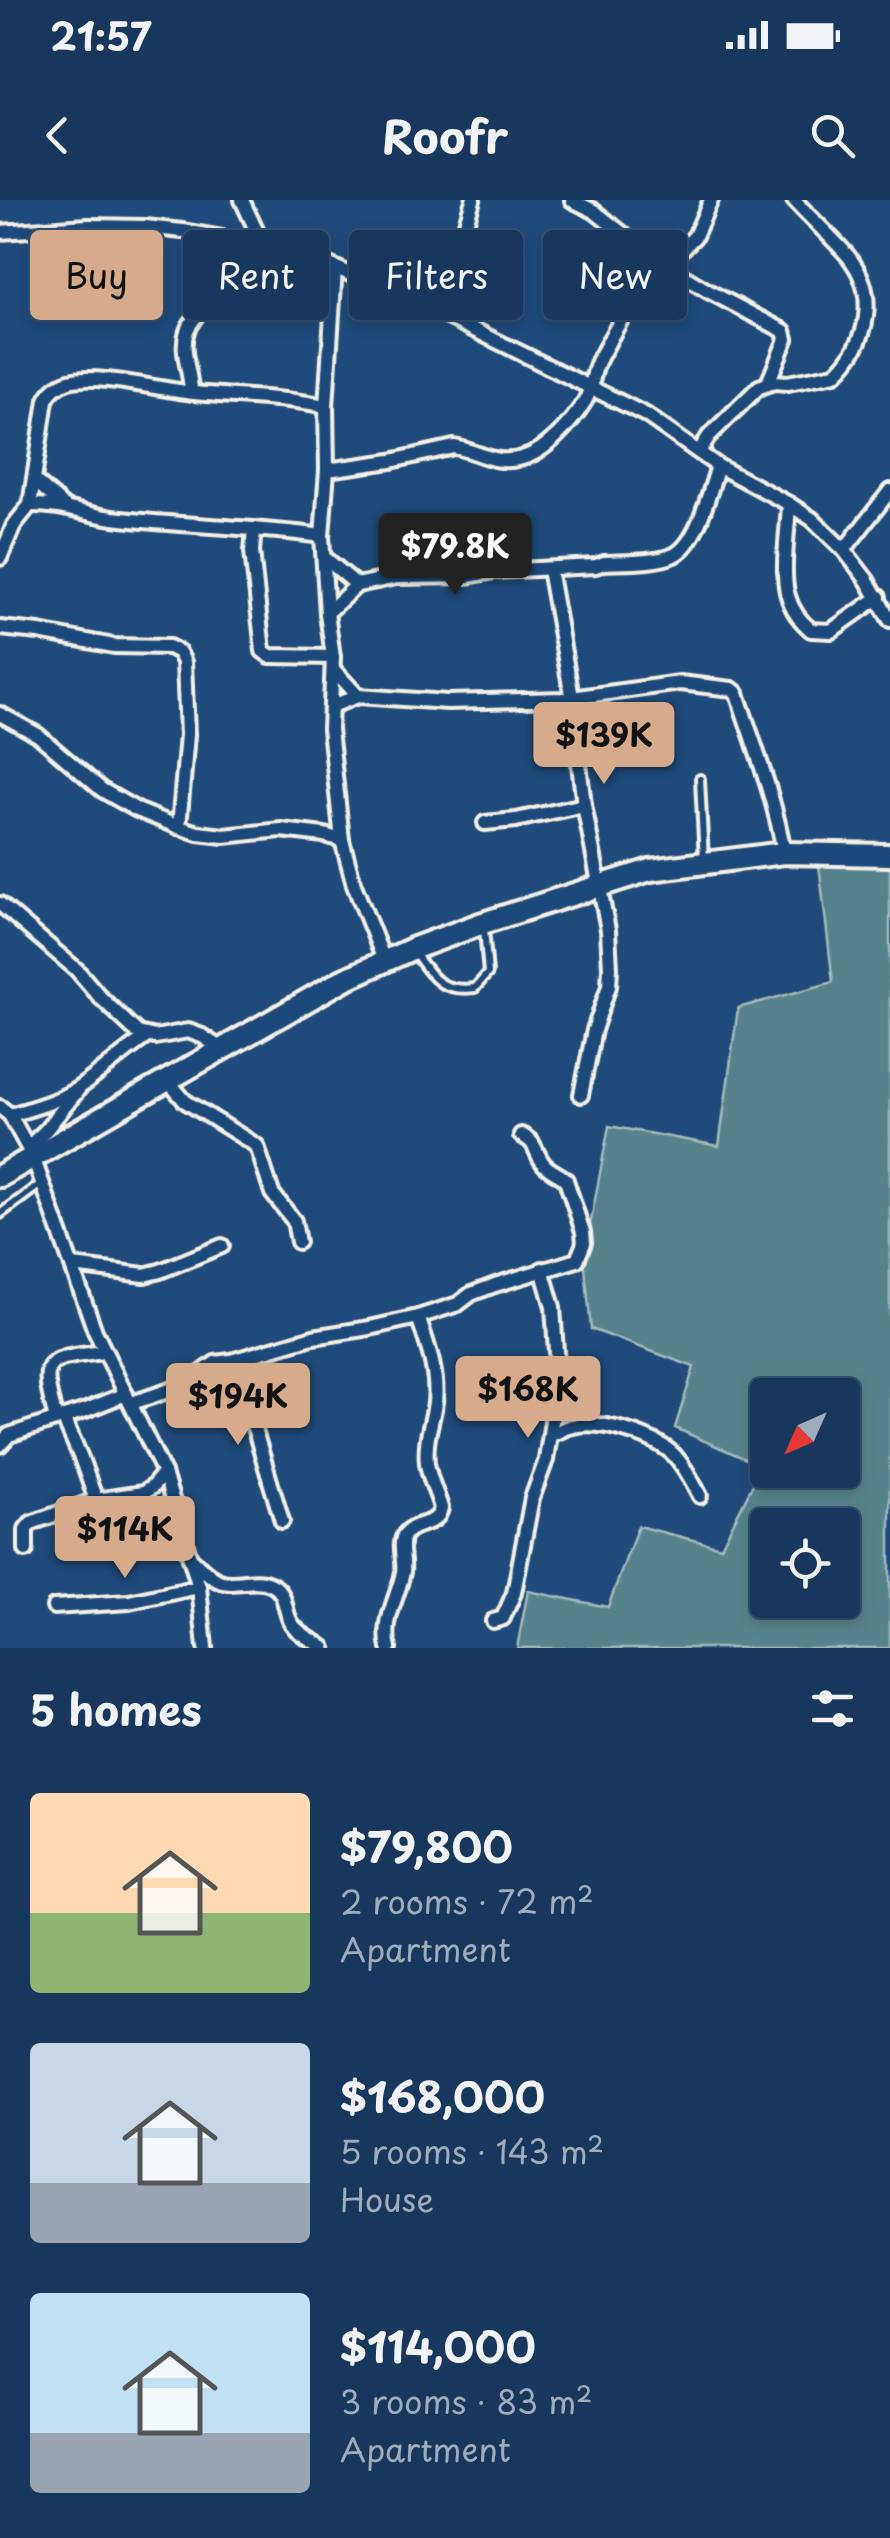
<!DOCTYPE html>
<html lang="en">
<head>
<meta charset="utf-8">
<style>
	:root { --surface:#17385c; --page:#244365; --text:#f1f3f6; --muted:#9eacbb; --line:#365272; --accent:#d6ab8b }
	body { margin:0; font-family:"Playpen Sans",sans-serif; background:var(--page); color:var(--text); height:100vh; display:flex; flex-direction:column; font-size:38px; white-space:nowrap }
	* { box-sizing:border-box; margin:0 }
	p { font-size:32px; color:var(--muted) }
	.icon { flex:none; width:55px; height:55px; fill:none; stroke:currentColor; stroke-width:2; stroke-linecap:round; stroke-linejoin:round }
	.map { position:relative; height:1448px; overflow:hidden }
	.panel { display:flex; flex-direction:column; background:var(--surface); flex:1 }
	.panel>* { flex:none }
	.banner { position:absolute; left:30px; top:30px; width:830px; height:90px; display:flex; gap:20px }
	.needle { width:65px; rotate:225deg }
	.tools { position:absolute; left:750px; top:1178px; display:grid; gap:20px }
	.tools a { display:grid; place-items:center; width:110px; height:110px; border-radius:10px; background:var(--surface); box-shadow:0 5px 15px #0003,0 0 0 2px var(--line); font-size:50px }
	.price { position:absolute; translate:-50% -85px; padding:0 22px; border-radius:10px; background:var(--accent); color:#111; font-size:32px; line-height:65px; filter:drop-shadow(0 2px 5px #0008) }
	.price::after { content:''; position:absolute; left:50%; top:60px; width:30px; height:22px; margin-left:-15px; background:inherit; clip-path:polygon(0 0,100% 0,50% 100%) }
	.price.on { background:#222; color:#fff }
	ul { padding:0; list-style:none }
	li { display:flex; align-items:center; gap:30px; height:250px; padding:0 30px }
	li span { display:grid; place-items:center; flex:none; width:280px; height:200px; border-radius:10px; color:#555 }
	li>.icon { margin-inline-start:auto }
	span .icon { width:120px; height:120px; fill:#fffc; stroke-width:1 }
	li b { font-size:42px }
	h2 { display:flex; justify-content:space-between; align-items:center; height:120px; padding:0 30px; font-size:42px }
	.chip { padding:0 35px; border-radius:10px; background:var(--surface); box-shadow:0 5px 15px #0003,0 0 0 2px var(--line); font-size:35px; line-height:90px }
	.chip.on { background:var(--accent); color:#111 }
	.status { display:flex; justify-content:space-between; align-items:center; height:70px; padding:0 50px; background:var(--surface); direction:ltr }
	.status svg { height:28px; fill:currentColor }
	header { display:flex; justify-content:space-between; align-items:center; height:130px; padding:0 30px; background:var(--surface); font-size:45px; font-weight:700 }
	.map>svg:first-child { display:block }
	.grass { fill:#56838b; stroke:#a5baba; stroke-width:2.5; fill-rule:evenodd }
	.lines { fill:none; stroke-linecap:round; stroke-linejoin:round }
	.lane-casing { stroke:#f4f1e8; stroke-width:14 }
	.street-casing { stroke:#f4f1e8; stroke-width:20 }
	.primary-casing { stroke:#f4f1e8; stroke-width:28 }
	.lane { stroke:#1f4a7a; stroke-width:6 }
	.street { stroke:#1f4a7a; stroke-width:12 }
	.primary { stroke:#1f4a7a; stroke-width:20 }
</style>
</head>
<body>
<div class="status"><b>21:57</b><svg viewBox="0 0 49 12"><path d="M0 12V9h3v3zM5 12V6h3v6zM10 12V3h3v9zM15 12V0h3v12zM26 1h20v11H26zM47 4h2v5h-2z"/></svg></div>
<header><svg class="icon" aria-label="back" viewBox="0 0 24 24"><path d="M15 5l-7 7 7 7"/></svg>Roofr<svg class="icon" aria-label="search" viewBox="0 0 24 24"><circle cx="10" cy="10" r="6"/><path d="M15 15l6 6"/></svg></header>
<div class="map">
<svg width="890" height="1448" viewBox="0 0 890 1448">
	<rect width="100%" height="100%" fill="#1f4a7a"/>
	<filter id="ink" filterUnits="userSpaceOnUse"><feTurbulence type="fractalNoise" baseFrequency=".01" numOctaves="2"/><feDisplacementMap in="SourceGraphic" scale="20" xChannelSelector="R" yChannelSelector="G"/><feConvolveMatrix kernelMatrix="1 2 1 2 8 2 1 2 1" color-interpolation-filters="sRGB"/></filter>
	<g filter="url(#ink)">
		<path class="grass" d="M819,665L890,667V1448H517L528,1391L608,1407L638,1326L721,1347L762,1266L675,1228L694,1167L591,1129L584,1057L609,926L719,946L738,808L833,782ZM768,1195H842V1270H768ZM768,1325H842V1400H768Z"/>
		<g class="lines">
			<g class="lane-casing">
				<g id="lane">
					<polyline points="700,579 704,661"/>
					<path d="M414,752C434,779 440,792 475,788L488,773L484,729"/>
					<polyline points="0,1014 42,983"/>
				</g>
			</g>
			<g class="street-casing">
				<g id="street">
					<polyline points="242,0 263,45"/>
					<polyline points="0,32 88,26 145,27 183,31 263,45 320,61 440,113 646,215 718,266 789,304 812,319 844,350 867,380 890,420"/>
					<polyline points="666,66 695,36 711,0"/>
					<polyline points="647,67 661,63 708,91 784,131 786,139 768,183"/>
					<polyline points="335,68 326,206 327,270 322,336 327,413 333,457 330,529 342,640 354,685 384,760"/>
					<polyline points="440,113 473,0"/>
					<path d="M191,192C191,172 180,151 187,131C190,122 197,117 201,108L208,36"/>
					<path d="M699,252L709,236L759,187L774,182L788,183L835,174C869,142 879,94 848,56C831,36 811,19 794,0"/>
					<path d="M327,270L391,261L454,247C479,251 494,266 522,258C546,252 572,222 585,201C592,190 592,176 597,164C600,157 604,150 608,143C621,118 639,94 647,67L642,52L637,45L594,11L572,0"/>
					<polyline points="34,280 63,306"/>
					<path d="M789,304C788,328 781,375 788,396C792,411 800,421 811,430L831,431L879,397"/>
					<path d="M30,305C61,304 90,316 121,319C188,326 256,327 322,336"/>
					<polyline points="254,329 252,351 263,451 270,456 333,457"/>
					<polyline points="844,350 890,291"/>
					<path d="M0,358L14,325L30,305L46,200C50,191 59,184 69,181C95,173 163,190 194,193C238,197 282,197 326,206"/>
					<polyline points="325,358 357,385"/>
					<polyline points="549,369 572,497"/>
					<path d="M327,413L357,385L396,377L467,376L495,371L596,366L604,363C622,362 657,363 674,355C698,343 710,290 718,266"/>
					<polyline points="0,428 39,432 114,446 169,447 179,452 184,462 187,535 179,627"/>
					<polyline points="333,469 358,496"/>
					<polyline points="564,499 578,556 584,605 608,730 610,768 609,786 594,830 581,895"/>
					<path d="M332,506L358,496L448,502L564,499L680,483L732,489L737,493C754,546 775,598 784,653"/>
					<polyline points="0,514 38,535 102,590 137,610 179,627 198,633 224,636 281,630 324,635 342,640"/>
					<polyline points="485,623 516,620 584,605"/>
					<polyline points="0,704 77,770 100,797 138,833 155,837 188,831 202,836 223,850"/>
					<polyline points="168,881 185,901 257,946 272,993 294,1021 298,1042"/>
					<polyline points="0,907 10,915 33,957 95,1131 164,1273 199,1387 205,1448"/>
					<path d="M10,915C33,908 63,900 83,885C104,870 124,852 146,837"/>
					<polyline points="28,947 46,930 78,890"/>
					<polyline points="73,1066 144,1075 160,1071 222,1046"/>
					<path d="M418,1117L458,1104L471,1094L495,1085L577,1060L584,1043L583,1032L566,980C559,973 549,971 543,963C534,951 537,942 521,935"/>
					<polyline points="231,1161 244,1194 282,1321"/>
					<path d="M132,1203L185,1185L215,1163L231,1161L313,1137L370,1128L418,1117C428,1146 440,1178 434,1209C430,1229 425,1242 427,1263C429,1279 437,1293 441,1308C437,1328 416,1320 405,1334C398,1343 405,1361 403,1372C398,1398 382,1420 389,1448"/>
					<polyline points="63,1217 81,1258 96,1300"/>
					<path d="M56,1219C39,1157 44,1160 103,1152"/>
					<path d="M551,1235C558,1232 565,1227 573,1226C600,1219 656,1236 675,1256C686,1268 693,1283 700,1296"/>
					<polyline points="0,1245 9,1235 86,1210 126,1194"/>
					<polyline points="26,1350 26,1329 31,1323 96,1300 143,1293 152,1287 164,1273"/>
					<path d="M190,1358C199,1365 211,1379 222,1382C237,1386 255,1377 270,1384C288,1391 283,1411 292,1424C300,1436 314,1440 324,1448"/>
					<polyline points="54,1407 129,1402 199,1387"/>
					<polyline points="493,1421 503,1418 514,1393 532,1298 546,1260 558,1182 553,1107 542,1069"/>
				</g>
			</g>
			<g class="primary-casing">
				<polyline id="primary" points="0,976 343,780 412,749 483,723 650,670 784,653 890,655"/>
			</g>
			<use href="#lane" class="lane"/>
			<use href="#street" class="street"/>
			<use href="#primary" class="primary"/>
		</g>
	</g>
</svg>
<div class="tools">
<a><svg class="needle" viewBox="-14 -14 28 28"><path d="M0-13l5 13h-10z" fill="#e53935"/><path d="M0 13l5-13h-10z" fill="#9eacbb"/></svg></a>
<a><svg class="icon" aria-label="locate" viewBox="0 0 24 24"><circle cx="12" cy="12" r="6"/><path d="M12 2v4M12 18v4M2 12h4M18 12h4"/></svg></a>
</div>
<b class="price on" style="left:455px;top:398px">$79.8K</b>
<b class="price" style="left:604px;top:587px">$139K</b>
<b class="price" style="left:528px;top:1241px">$168K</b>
<b class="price" style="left:238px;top:1248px">$194K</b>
<b class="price" style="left:125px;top:1381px">$114K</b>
<div class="banner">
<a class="chip on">Buy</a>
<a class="chip">Rent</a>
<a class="chip">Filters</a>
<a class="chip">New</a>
</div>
</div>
<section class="panel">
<h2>5 homes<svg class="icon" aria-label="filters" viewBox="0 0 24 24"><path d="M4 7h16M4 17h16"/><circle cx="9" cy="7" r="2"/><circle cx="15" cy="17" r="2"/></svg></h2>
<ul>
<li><span style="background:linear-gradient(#ffd9b3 60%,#8fb573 0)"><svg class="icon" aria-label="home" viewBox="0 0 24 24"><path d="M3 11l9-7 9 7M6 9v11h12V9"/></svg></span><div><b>$79,800</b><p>2 rooms · 72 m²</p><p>Apartment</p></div></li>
<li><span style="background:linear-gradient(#c9d6e8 70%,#9aa5b1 0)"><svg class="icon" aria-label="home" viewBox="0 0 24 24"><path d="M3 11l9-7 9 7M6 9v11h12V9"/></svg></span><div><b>$168,000</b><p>5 rooms · 143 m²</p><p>House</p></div></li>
<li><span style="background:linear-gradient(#bfe0f5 70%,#9aa5b1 0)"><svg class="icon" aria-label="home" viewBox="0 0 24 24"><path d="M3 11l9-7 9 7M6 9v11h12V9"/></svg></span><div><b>$114,000</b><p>3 rooms · 83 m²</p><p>Apartment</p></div></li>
</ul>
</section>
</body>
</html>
